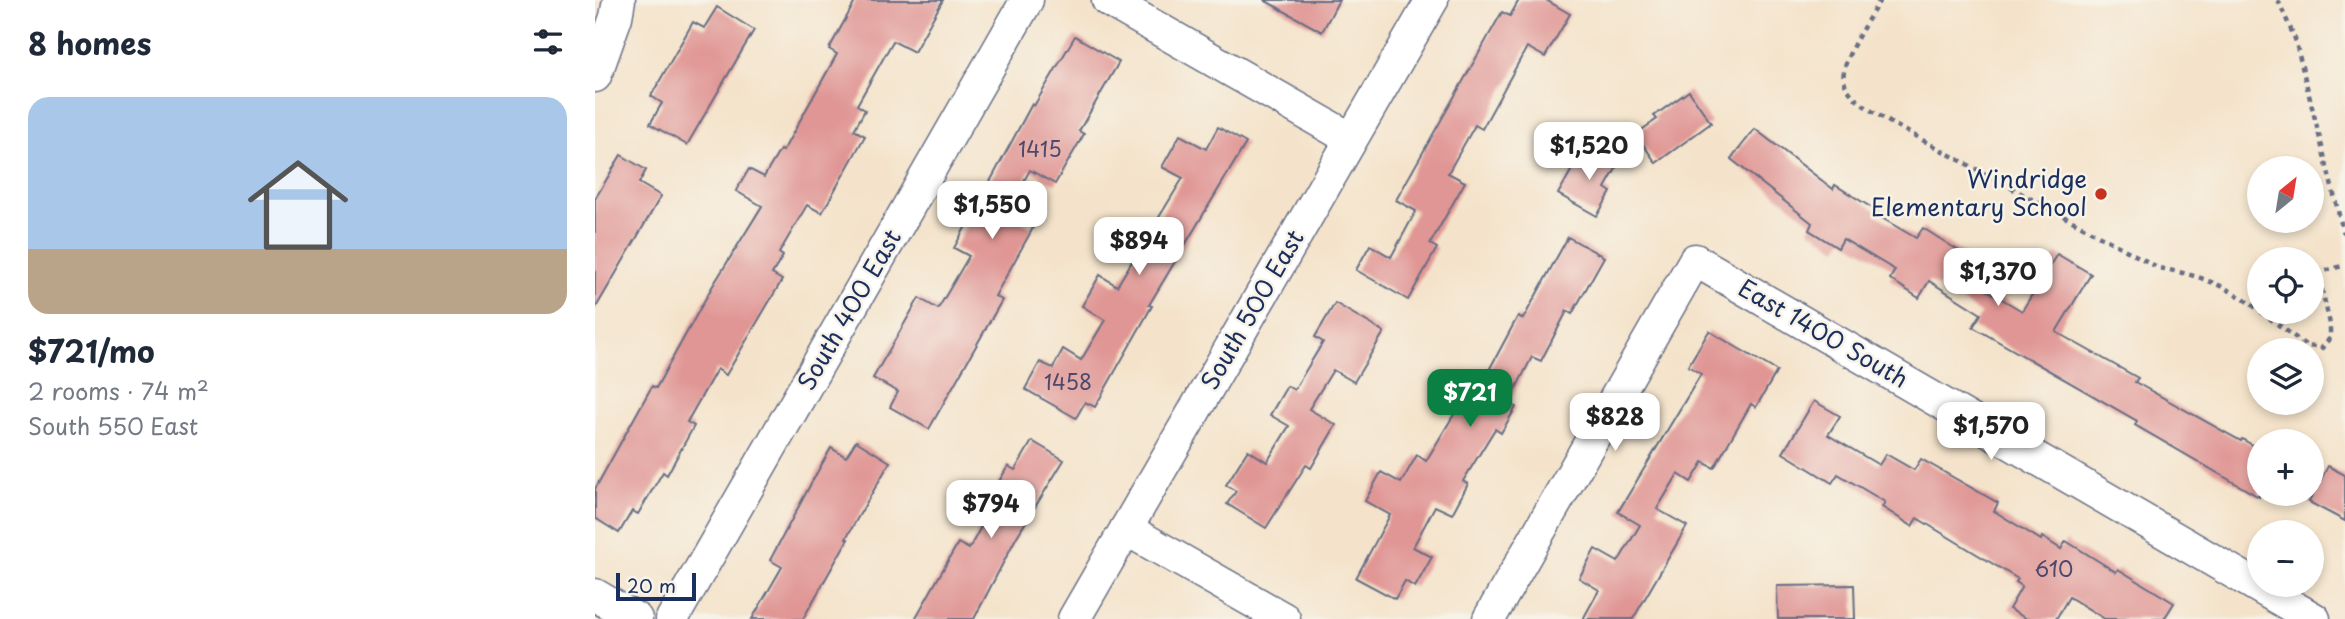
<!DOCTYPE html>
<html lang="en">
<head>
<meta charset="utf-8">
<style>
	:root { --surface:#fff; --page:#f2f2f3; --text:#1f2937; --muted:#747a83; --accent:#0b8043 }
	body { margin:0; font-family:"Playpen Sans",sans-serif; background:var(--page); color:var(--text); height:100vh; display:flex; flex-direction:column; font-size:26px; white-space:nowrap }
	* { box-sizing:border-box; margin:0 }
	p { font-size:23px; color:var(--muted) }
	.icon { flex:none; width:38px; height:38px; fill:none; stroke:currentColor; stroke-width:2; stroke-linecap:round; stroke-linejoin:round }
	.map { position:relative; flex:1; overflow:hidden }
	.side { display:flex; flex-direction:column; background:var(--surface); width:595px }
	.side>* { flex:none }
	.needle { width:46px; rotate:30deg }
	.controls { position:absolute; left:1652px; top:156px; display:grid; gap:14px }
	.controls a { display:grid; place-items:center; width:77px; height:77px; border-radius:50%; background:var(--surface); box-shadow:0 4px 10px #0003; font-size:35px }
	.scale { position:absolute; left:21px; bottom:18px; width:80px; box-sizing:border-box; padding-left:7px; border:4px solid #1b2f5e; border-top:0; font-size:19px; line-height:24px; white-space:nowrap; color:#1b2f5e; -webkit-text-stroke:5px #f7f3e8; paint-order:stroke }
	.price { position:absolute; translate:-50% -60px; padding:0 16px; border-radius:14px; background:#fff; color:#222; font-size:23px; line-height:46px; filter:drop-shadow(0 2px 4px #0008) }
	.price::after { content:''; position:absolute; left:50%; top:42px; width:21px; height:16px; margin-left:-10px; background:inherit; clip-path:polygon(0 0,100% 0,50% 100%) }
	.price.current { background:var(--accent); color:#fff }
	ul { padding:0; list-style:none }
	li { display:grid; align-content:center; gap:14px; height:371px; padding:0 28px }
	li span { display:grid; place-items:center; height:217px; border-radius:21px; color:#555 }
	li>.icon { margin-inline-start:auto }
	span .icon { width:126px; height:126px; fill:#fffc; stroke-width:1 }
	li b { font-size:30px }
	h2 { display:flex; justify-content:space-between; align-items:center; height:84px; padding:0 28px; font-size:30px }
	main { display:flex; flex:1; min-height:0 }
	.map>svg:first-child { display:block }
	.building { fill:#e09694 }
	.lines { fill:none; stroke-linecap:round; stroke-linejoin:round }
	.minor-casing { stroke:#676e84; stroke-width:35 }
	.path { stroke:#676e84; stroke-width:4.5; stroke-dasharray:5 5; stroke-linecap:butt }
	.minor { stroke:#fff; stroke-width:32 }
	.poi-dot { fill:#c8321e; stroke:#f7f3e8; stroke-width:2.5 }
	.labels { text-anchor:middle; stroke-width:5; stroke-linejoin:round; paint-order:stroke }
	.number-label { font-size:21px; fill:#4c496c }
	.poi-label { font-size:24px; fill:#1b2f5e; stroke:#f7f3e8; text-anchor:end }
	.street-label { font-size:24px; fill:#1b2f5e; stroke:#f7f3e8 }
</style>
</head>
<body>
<main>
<section class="side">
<h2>8 homes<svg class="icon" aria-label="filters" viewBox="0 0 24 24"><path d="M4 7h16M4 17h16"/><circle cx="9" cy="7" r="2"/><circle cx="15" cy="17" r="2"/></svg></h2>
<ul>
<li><span style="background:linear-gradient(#a9c7e8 70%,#b9a48a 0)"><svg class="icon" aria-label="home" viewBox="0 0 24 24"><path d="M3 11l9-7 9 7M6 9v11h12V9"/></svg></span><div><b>$721/mo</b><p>2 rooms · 74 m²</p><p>South 550 East</p></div></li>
</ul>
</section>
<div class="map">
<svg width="1750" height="619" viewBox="0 0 1750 619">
	<rect width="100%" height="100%" fill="#f7f3e8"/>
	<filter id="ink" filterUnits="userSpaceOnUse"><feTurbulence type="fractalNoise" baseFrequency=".0143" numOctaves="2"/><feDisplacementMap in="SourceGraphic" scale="14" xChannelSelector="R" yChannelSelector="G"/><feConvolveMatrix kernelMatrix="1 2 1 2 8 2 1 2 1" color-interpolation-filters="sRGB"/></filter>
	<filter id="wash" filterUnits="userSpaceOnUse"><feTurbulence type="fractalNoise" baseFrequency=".00686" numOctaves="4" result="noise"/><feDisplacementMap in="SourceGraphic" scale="28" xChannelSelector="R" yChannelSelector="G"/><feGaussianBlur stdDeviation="1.57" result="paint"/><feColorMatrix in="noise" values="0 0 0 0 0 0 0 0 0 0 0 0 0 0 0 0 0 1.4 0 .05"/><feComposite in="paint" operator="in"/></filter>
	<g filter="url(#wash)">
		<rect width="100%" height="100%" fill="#f4e3ca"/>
		<g id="blocks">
			<g class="building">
				<polygon points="261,0 348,0 319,52 298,41 262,105 270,110 259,130 270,136 227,213 212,205 184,253 188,256 177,274 187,280 131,375 122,369 92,422 99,426 72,475 68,472 43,514 37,511 24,533 0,518 0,489 57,386 61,388 117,287 167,206 141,191 154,169 169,177 185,150 188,151 242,54 234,49"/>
				<polygon points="669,0 744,0 727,32"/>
				<polygon points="924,0 951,0 975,14 950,57 932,47 887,129 880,125 853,173 870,182 835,244 842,248 813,300 761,270 775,245 796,257 821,211 801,200 907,12 915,16"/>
				<polygon points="122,7 159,30 92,145 55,124 67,103 56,96 98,22 109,28"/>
				<polygon points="480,36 524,62 484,131 489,134 460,184 435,170 411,213 438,228 400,296 407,300 334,429 295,407 303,392 278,378 324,298 343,309 374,256 359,248 437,104 439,106"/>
				<polygon points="1094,91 1116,123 1061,163 1041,134 1062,119 1059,116"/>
				<polygon points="623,127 651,143 554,305 557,306 500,407 490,402 481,418 430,389 445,362 458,368 468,349 486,360 510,320 487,306 505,275 522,286 588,178 567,167 585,135 611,149"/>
				<polygon points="1160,129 1238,189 1240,185 1282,211 1280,214 1321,238 1328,228 1383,263 1373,279 1427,311 1462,254 1496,274 1461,332 1543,378 1540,382 1646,441 1647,439 1664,449 1664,497 1540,425 1542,421 1378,327 1386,314 1334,281 1324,298 1295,279 1300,270 1248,239 1243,248 1214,230 1217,223 1136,159"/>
				<polygon points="989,148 1022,167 1010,188 1016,192 1002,216 963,194"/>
				<polygon points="26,155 51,170 44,183 66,196 0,309 0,199"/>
				<polygon points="973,237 1009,257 977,314 972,311 946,361 937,357 914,402 921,407 906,433 900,429 868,481 873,484 857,514 840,506 818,547 837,557 820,587 810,581 800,599 761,578 795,515 770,501 786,472 806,483 822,455 831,461 879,381 886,385 923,316 928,319"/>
				<polygon points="740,303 789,332 759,382 738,370 714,409 741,425 716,468 711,465 671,528 632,504 641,491 631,485 653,450 672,462 694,426 675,415 692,386 699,390 728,342 720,337"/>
				<polygon points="1114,331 1182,371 1161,407 1156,404 1119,468 1108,462 1096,482 1083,474 1062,509 1092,526 1038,619 988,619 1004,590 984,578 1000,549 1023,562 1045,525 1023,512 1106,374 1093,366"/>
				<polygon points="1219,401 1245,416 1233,435 1284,465 1291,454 1319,470 1326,459 1403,503 1399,511 1446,540 1447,537 1466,549 1471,541 1521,572 1523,569 1579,603 1569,619 1510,619 1474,597 1461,619 1432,619 1414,609 1427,586 1421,582 1423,579 1322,518 1317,526 1287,507 1290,502 1243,474 1237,483 1188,453"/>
				<polygon points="261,441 295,462 251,538 253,539 208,619 157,619 187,567 175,560 219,478 236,448 251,457"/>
				<polygon points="437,441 469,460 421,538 379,619 320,619 363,543 374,549 407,488 402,485 413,466 420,470"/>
				<polygon points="1733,466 1750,475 1750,521 1714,502"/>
				<polygon points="1259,585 1260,619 1183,619 1182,586"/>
			</g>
		</g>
	</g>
	<g filter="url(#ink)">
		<use href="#blocks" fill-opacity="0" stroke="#676e84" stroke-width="2"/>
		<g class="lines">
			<g class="minor-casing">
				<g id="minor">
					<polyline points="513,0 756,139"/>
					<polyline points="0,76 21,17 24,0"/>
					<polyline points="531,529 689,619"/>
					<polyline points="0,595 41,619"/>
					<polyline points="77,619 432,0"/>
					<polyline points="479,619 837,0"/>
					<polyline points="894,619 1100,260 1719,619"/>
				</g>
			</g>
			<g class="path">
				<path d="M1285,0C1275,18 1241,65 1250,84C1258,102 1281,113 1296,123L1564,268C1607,276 1629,284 1664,310"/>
				<polyline points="1683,0 1700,39 1748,231 1750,233"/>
				<polyline points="1666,312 1712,346 1727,348 1735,338 1735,324 1723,273 1750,265"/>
			</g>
			<use href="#minor" class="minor"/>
		</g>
	</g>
	<circle class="poi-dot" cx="1506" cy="194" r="7"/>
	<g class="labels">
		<g class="number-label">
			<text x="445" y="157">1415</text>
			<text x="473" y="390">1458</text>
			<text x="1459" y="577">610</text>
		</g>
		<g class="poi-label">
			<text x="1492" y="188">Windridge<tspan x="1492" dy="28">Elementary School</tspan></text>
		</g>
		<g class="street-label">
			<text transform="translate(255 310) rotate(-60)" y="8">South 400 East</text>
			<text transform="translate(658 310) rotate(-60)" y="8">South 500 East</text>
			<text transform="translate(1228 334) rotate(30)" y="8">East 1400 South</text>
		</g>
	</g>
</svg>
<div class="controls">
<a><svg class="needle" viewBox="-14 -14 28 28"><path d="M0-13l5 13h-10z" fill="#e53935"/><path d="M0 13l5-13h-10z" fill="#747a83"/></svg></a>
<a><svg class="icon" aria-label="locate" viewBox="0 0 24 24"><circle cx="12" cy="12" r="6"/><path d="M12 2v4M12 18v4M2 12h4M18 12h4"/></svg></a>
<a><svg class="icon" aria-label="layers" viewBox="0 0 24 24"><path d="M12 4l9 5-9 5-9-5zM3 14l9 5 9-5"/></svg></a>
<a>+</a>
<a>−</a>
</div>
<div class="scale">20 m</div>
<b class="price" style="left:994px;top:182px">$1,520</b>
<b class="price" style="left:397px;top:241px">$1,550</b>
<b class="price" style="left:544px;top:277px">$894</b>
<b class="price" style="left:1403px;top:308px">$1,370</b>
<b class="price current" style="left:875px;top:429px">$721</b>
<b class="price" style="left:1020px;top:453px">$828</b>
<b class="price" style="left:1396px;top:462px">$1,570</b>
<b class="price" style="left:396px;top:540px">$794</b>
</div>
</main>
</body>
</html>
